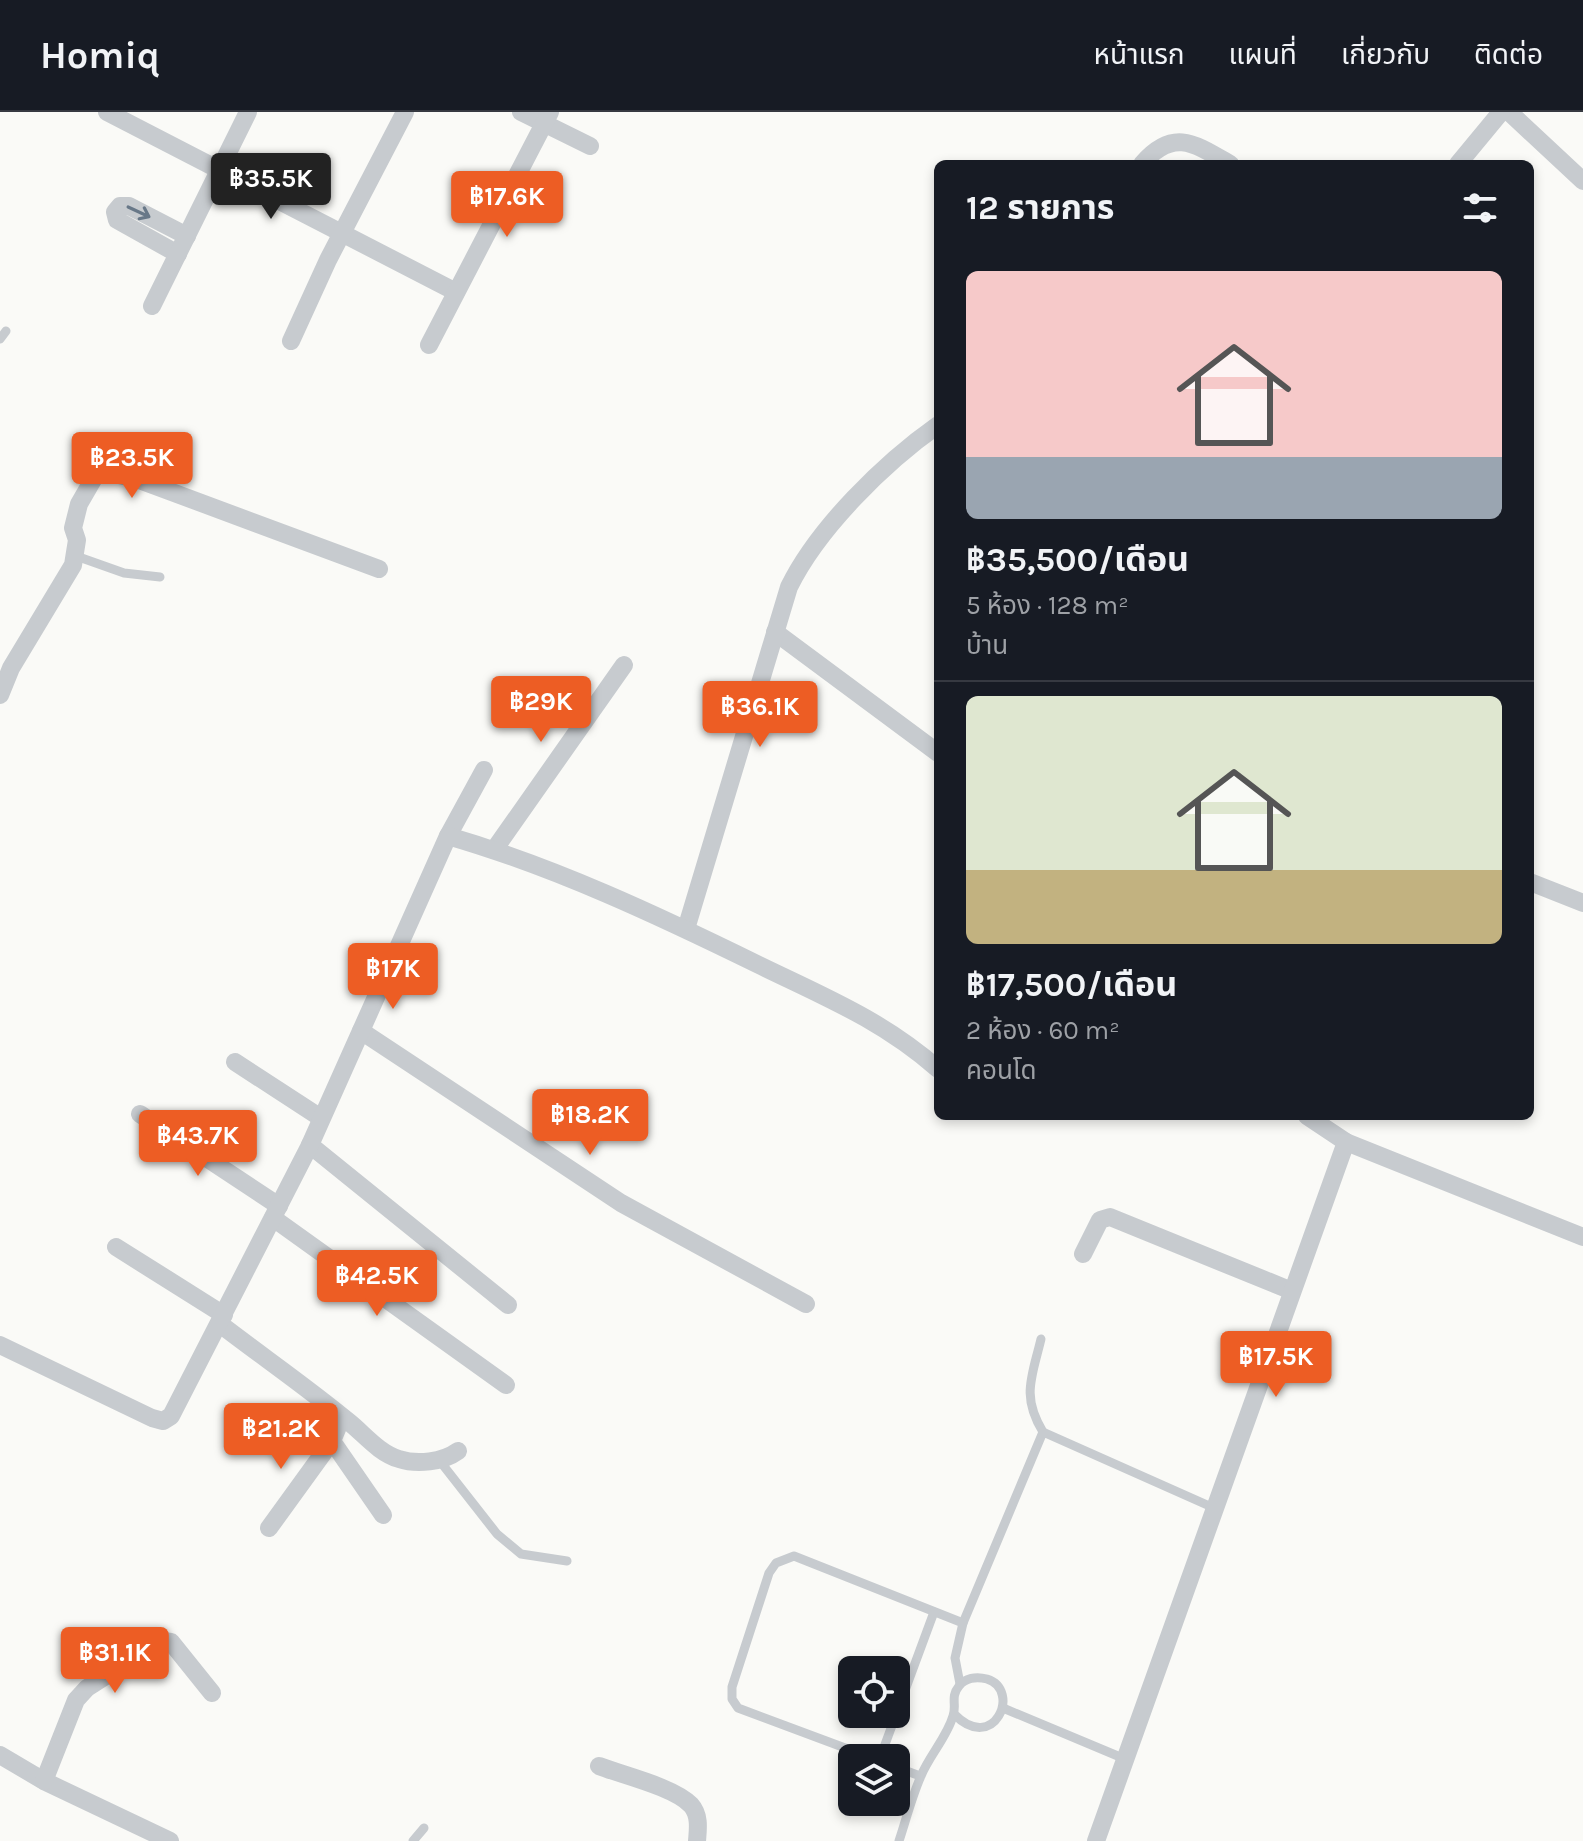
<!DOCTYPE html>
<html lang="th">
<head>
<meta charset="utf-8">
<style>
	:root { --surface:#171b24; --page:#242831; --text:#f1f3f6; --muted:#9ea1a6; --line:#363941; --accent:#ed5d24 }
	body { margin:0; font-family:Karla,"Noto Sans Thai",sans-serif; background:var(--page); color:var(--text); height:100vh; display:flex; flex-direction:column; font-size:30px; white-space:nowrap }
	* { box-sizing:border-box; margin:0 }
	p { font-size:26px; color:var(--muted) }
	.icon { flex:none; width:44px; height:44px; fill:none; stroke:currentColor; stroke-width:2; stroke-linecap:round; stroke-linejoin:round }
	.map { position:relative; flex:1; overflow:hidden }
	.drawer { position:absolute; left:934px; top:48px; width:600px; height:960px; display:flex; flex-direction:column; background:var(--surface); border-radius:12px; box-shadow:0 4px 12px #0003 }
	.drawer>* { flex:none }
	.buttons { position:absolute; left:838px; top:1544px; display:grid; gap:16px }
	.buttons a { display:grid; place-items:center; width:72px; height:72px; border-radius:12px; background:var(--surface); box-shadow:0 4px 12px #0003; font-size:40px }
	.price { position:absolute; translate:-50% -68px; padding:0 18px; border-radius:8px; background:var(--accent); color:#fff; font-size:26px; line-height:52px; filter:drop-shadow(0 2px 4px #0008) }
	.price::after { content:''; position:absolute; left:50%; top:48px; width:24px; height:18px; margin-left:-12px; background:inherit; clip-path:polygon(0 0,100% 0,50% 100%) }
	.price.selected { background:#222; color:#fff }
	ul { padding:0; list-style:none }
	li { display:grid; align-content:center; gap:16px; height:424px; padding:0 32px }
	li+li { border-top:2px solid var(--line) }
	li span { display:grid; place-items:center; height:248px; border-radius:12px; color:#555 }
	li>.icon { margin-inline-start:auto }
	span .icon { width:144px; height:144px; fill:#fffc; stroke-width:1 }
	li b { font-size:34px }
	h2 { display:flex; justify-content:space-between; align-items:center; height:96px; padding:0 32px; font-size:34px }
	header { display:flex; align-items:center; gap:48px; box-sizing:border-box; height:112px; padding:0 40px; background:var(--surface); border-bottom:2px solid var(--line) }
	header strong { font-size:38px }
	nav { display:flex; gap:44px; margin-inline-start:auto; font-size:28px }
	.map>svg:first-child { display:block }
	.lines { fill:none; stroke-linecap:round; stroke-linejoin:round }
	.lane { stroke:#c7cbcf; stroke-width:9 }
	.street { stroke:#c7cbcf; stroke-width:18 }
	.oneway { stroke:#687888 }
</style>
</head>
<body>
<header>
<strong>Homiq</strong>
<nav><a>หน้าแรก</a><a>แผนที่</a><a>เกี่ยวกับ</a><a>ติดต่อ</a></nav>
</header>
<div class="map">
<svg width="1583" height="1729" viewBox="0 0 1583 1729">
	<rect width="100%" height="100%" fill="#fafaf7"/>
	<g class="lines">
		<g class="lane">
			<polyline points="0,227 6,219"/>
			<polyline points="76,444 124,461 160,465"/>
			<path d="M1041,1227C1032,1265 1021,1284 1043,1320"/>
			<polyline points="439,1348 497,1422 521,1442 567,1449"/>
			<polyline points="960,1572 955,1546 963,1511 1043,1320 1214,1396"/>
			<polyline points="1003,1596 1125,1647"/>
			<polyline points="872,1646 738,1596 732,1587 732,1575 769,1461 776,1451 794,1444 963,1511"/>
			<polyline points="880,1646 934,1500"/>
			<polyline points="896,1655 920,1664"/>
			<polyline points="413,1729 424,1716"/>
			<path d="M899,1729C906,1708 912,1684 921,1664C929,1644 947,1625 953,1604C957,1593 950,1585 959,1574C965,1566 976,1564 987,1567C1022,1578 994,1643 954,1602"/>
		</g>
		<g class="street">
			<polyline points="107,0 456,180"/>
			<polyline points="521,0 590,34"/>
			<polyline points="1509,0 1583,69"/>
			<path d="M1142,52C1173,16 1194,31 1230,52"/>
			<polyline points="1458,52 1501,0"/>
			<polyline points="178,142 117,108 115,100 120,94 129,94 187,124"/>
			<polyline points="152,194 248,0"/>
			<polyline points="291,229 328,148 405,0"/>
			<polyline points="429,233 550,0"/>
			<polyline points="775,520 938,641"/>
			<polyline points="0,583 11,556 73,453 77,428 73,416 79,392 94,366 103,360 134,366 379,457"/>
			<polyline points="510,584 548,600 583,608"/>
			<polyline points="448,724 484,658"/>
			<polyline points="494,738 624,553"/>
			<polyline points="1530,770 1583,791"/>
			<path d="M686,817L789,475C818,416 884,351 938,313"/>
			<polyline points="361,919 621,1091 806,1192"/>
			<polyline points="235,950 321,1006"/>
			<polyline points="140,1002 279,1094"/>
			<polyline points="1307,1004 1346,1030"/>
			<polyline points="310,1033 508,1193"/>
			<polyline points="273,1106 506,1273"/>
			<polyline points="116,1135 224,1203"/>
			<polyline points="1083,1142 1100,1108 1110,1105 1292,1179"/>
			<path d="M220,1212C263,1245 308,1276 349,1310C365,1323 379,1341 399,1347C417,1353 443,1350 458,1339"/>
			<path d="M0,1233L152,1306L163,1309L171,1304L310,1033L448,724C555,755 659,804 759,853C825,885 882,908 938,957"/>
			<polyline points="342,1305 332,1329 383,1403"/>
			<polyline points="269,1416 332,1329"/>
			<polyline points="0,1643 44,1669 170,1729"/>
			<path d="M599,1654C622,1663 674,1675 691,1693C700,1703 698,1717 697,1729"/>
			<polyline points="44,1669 76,1588 87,1576 151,1535 163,1529 171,1530 212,1581"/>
			<polyline points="1096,1729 1346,1030 1583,1125"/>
		</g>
	</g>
	<defs><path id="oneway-shaft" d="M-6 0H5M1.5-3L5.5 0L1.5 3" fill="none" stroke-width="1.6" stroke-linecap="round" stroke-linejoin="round" transform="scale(2)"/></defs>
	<use class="oneway" href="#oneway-shaft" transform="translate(139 100) rotate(25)"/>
</svg>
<div class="buttons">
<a><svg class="icon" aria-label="locate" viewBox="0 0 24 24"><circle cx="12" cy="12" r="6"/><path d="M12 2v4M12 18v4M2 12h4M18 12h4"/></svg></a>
<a><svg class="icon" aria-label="layers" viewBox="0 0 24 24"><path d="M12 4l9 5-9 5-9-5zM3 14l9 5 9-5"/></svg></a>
</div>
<b class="price selected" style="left:271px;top:109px">฿35.5K</b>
<b class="price" style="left:507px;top:127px">฿17.6K</b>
<b class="price" style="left:132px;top:388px">฿23.5K</b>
<b class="price" style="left:541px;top:632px">฿29K</b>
<b class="price" style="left:760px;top:637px">฿36.1K</b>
<b class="price" style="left:393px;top:899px">฿17K</b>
<b class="price" style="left:590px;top:1045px">฿18.2K</b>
<b class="price" style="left:198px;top:1066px">฿43.7K</b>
<b class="price" style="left:377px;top:1206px">฿42.5K</b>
<b class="price" style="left:1276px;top:1287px">฿17.5K</b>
<b class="price" style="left:281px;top:1359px">฿21.2K</b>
<b class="price" style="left:115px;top:1583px">฿31.1K</b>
<section class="drawer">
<h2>12 รายการ<svg class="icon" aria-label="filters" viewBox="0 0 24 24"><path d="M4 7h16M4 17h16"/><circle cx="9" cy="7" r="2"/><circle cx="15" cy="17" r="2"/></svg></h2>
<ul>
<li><span style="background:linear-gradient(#f6c9c9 75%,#9aa5b1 0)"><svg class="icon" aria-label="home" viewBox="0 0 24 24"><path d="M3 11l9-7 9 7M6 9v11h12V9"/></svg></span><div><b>฿35,500/เดือน</b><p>5 ห้อง · 128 m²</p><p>บ้าน</p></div></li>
<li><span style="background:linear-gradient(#dfe7d0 70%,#c2b280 0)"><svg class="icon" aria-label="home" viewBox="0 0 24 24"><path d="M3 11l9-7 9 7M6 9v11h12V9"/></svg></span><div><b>฿17,500/เดือน</b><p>2 ห้อง · 60 m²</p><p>คอนโด</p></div></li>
</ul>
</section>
</div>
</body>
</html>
